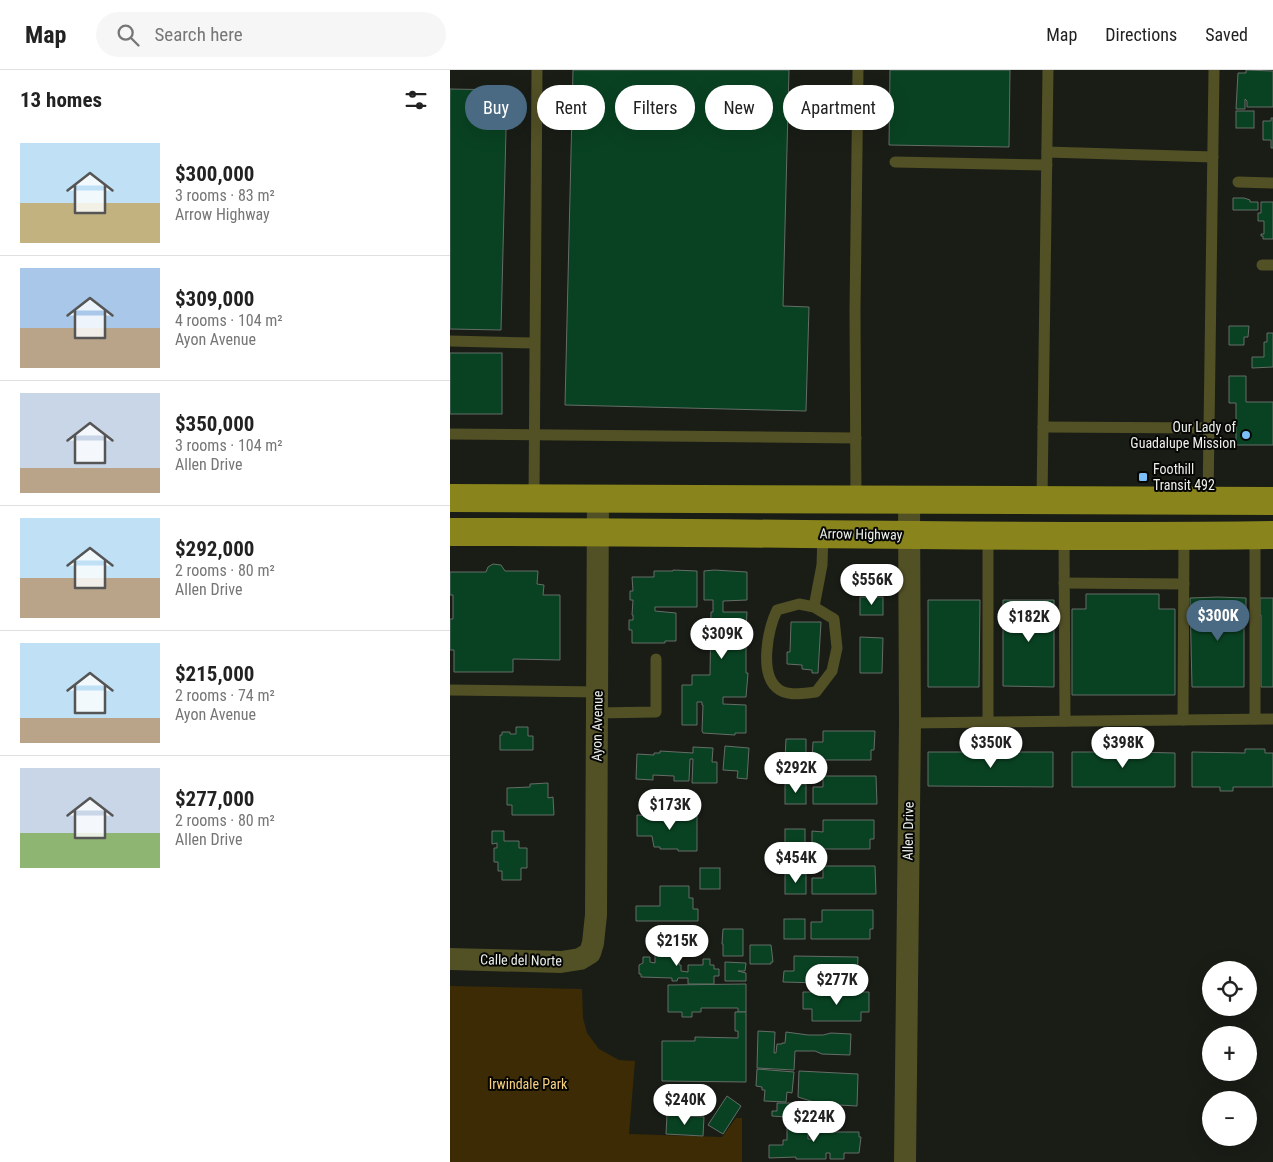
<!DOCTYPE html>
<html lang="en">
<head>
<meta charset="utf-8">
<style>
	:root { --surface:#fff; --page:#f6f6f6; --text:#222; --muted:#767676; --line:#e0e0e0; --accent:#4a6982 }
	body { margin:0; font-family:"Roboto Condensed",sans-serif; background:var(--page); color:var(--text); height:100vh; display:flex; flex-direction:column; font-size:19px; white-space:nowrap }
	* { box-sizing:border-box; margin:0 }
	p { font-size:16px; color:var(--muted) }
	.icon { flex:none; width:28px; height:28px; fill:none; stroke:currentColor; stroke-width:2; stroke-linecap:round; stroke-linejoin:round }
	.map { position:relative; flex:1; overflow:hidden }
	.sheet { display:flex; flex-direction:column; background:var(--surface); width:450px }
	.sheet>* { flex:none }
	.top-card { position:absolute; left:15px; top:15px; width:475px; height:45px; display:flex; gap:10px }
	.controls { position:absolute; left:752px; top:891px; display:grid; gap:10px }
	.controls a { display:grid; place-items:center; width:55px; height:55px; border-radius:50%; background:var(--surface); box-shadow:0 5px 20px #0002; font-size:25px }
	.price { position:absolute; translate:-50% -42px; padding:0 11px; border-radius:18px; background:#fff; color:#222; font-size:16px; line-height:32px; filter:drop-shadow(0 1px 2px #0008) }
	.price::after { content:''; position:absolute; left:50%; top:30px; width:15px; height:11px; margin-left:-8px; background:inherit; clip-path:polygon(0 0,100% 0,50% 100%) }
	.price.selected { background:var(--accent); color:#fff }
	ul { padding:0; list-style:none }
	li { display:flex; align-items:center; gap:15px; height:125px; padding:0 20px }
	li+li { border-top:1px solid var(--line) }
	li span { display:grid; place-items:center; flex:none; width:140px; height:100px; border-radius:0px; color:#555 }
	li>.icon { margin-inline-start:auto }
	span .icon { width:60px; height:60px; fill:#fffc; stroke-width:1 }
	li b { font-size:21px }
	h2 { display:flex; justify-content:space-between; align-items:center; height:60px; padding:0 20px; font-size:21px }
	.pill { padding:0 18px; border-radius:22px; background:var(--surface); box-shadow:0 5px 20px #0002; font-size:18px; line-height:45px }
	.pill.selected { background:var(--accent); color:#fff }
	header { display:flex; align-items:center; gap:30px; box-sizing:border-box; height:70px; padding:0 25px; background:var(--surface); border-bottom:1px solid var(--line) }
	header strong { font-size:24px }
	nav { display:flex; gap:28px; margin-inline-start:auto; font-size:18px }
	.search { width:350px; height:45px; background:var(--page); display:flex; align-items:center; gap:12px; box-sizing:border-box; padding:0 18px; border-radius:28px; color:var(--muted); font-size:19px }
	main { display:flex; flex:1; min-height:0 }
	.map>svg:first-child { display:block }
	.green { fill:#3c2b05 }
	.building { fill:#094222; stroke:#656d67 }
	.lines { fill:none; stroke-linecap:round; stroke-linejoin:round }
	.service { stroke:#525025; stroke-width:11 }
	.minor { stroke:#525025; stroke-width:22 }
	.primary { stroke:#89841b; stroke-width:28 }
	.poi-dot { fill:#7abff8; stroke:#060705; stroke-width:2 }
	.labels { text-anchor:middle; stroke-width:4; stroke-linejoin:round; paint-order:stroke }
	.poi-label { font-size:14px; fill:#ecefea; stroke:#060705; text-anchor:end }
	.street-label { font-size:14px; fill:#ecefea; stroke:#060705 }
	.park-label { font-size:14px; fill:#fad180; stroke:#060705 }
</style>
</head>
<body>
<header>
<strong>Map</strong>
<div class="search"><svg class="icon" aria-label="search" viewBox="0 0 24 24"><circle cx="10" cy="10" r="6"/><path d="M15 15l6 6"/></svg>Search here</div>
<nav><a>Map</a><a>Directions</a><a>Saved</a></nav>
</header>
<main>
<section class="sheet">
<h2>13 homes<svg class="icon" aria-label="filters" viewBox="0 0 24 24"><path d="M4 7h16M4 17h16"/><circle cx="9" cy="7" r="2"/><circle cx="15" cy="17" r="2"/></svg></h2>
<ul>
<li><span style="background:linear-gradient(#bfe0f5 60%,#c2b280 0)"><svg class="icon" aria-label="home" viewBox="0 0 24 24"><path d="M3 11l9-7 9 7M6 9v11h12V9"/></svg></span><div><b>$300,000</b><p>3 rooms · 83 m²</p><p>Arrow Highway</p></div></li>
<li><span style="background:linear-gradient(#a9c7e8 60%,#b9a48a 0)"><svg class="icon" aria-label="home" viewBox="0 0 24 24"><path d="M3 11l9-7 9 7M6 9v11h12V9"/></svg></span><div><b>$309,000</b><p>4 rooms · 104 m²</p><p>Ayon Avenue</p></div></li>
<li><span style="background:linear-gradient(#c9d6e8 75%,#b9a48a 0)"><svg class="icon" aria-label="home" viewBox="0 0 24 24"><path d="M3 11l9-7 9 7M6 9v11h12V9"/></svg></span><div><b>$350,000</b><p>3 rooms · 104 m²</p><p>Allen Drive</p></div></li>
<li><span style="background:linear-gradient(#bfe0f5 60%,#b9a48a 0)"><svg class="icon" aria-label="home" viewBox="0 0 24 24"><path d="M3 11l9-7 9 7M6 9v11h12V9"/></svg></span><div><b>$292,000</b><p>2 rooms · 80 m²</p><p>Allen Drive</p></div></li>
<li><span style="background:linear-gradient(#bfe0f5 75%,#b9a48a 0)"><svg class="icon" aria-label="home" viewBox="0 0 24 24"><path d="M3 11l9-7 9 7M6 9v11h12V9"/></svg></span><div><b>$215,000</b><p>2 rooms · 74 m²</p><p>Ayon Avenue</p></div></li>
<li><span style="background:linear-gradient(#c9d6e8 65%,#8fb573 0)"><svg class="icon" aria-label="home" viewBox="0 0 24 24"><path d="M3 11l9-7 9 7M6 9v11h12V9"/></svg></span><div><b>$277,000</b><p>2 rooms · 80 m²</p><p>Allen Drive</p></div></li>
</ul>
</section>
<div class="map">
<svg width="823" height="1092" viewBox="0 0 823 1092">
	<rect width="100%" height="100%" fill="#191d16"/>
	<polygon class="green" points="0,916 132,919 133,948 137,963 149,979 169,990 185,991 179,1064 272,1067 286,1048 292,1048 292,1092 0,1092"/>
	<g class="building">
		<polygon points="123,0 339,0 333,236 359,237 356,341 115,335"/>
		<polygon points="440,0 560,0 559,77 439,75"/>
		<polygon points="796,0 823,1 823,37 797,37 797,31 795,29 795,39 786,39 788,3 796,3"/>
		<polygon points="0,19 57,20 51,260 0,259"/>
		<rect x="786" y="41" width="18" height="17"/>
		<polygon points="821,48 823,48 823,78 821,78 821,70 813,70 813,51 821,51"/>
		<polygon points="783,128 794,128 800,130 800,132 808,132 808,140 783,140"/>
		<polygon points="811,132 823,132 823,169 813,169 813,166 811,166 811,164 814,164 814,151 808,151 808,143 811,143"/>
		<polygon points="779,256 799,256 798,267 794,267 794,275 779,275"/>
		<polygon points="817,263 823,263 823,297 802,298 802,287 814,287 814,272 817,272"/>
		<rect x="0" y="283" width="52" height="61"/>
		<polygon points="779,306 796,306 796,332 823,332 823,375 786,375 786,333 779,333"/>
		<polygon points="43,494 51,495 55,501 88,501 87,514 94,515 93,525 110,525 110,590 63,589 63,602 4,602 4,580 0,580 0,549 3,549 3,525 0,525 0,502 36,502 38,497"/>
		<polygon points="223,500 247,501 247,537 205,537 205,541 226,543 226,571 215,571 215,573 182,573 182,560 179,560 179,550 183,550 183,545 182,545 183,530 180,530 180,521 183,521 182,507 204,507 204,501 223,501"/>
		<polygon points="264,500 297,502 297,530 273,531 273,542 297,542 296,561 298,561 298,566 296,566 296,603 298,603 296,627 273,627 273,634 296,635 296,663 285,663 285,665 253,663 252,661 253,635 252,635 252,632 247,632 247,655 232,655 232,615 242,615 242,605 260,605 261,542 263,542 263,530 254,530 254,501"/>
		<polygon points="636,524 709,524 709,539 725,539 725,625 622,625 622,539 636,539"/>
		<rect x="410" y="527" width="23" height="18"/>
		<polygon points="768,527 796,528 796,546 794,546 794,617 742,617 740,528"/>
		<polygon points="810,528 823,528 823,617 811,617 811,545 810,545"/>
		<polygon points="478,530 530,530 529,617 478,617"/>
		<polygon points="553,530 604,530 604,617 553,616"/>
		<polygon points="341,552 371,552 368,603 362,603 362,600 352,599 352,595 337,594 337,582 340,582"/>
		<polygon points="410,567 433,568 432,603 410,603"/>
		<polygon points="66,657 78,657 78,666 83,666 83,680 50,680 50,665 52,665 52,662 60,662 60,664 66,664"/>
		<polygon points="373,661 425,661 424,680 421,680 421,690 362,690 363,672 373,672"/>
		<polygon points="336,669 356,669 356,689 335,689"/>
		<polygon points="275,676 299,678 297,709 287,708 288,701 273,700"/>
		<polygon points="243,677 263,678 262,692 267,692 267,713 242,713 243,689 240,689 239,711 224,711 224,706 203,705 203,710 186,709 187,684 204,685 204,683 210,683 210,681 243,683"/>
		<polygon points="529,678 552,678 552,682 603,682 603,717 478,716 478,682 529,682"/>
		<polygon points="663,679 684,679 684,682 725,683 725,717 622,717 622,682 663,682"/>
		<polygon points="795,679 815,679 815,683 823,683 823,717 783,717 783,721 770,721 770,717 742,717 742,682 795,683"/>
		<polygon points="373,706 426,706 427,734 363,734 363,717 373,717"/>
		<polygon points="98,713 98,728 103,727 104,745 62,745 62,735 57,735 57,718 80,717 80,714"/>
		<rect x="335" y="714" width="21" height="20"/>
		<polygon points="187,745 226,747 226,745 247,745 247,781 228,781 228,779 210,779 210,777 204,777 202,766 187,766"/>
		<polygon points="373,750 424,750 424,769 420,769 420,779 362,779 362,761 373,762"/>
		<rect x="335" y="759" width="20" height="19"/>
		<polygon points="42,761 54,761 54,771 69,771 69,778 77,778 77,798 71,798 71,810 52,810 52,801 48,801 48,792 44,792 44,778 47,778 47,773 42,774"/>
		<polygon points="373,796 425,796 426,824 362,824 362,808 373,808"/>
		<rect x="250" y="798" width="20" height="21"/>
		<rect x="335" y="804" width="21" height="20"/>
		<polygon points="210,816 239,816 239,828 243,828 243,839 248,839 248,851 186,851 186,836 210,836"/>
		<polygon points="372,840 423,840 423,859 420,859 420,869 361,869 361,852 372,852"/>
		<rect x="334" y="849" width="21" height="20"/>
		<polygon points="273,859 293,859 293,886 273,886 273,874 272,874"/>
		<polygon points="205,875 231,875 229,895 231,895 231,901 238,902 238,895 253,895 253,889 260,889 260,895 264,895 264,899 269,899 269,906 264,906 264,914 238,914 238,908 228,908 227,911 222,911 222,908 191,907 191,904 189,904 189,895 193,893 193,887 200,887 200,892 205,893"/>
		<polygon points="300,875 321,875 323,892 321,892 321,894 300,894"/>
		<polygon points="344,886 408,887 407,914 333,912 334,901 344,901"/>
		<polygon points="275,892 296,893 295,901 288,901 296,903 296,911 275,911"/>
		<polygon points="296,914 296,942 288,942 288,938 251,938 251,942 242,942 242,947 232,947 232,942 218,942 218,915"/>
		<polygon points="353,922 419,922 419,942 411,942 411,951 362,951 362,939 353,939"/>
		<polygon points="285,942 296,942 296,1012 212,1011 212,971 245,971 245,967 288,968 288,961 285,961"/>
		<polygon points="308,961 325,962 324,983 326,983 327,974 332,974 332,973 335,973 336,962 358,965 373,965 381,963 401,964 400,985 372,984 365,981 345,981 344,1000 307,998"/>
		<polygon points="307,999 344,1002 342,1023 337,1022 336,1032 314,1031 315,1020 312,1020 312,1017 306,1016"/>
		<polygon points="349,1001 408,1004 407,1036 370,1034 348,1027"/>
		<polygon points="277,1026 291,1036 273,1064 258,1055"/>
		<polygon points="327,1033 344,1033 343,1043 352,1043 352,1047 338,1047 338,1043 337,1047 322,1046 322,1041 327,1041"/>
		<polygon points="217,1045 254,1047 253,1066 216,1064"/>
		<polygon points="337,1047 358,1047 358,1069 362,1069 362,1062 367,1058 373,1058 375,1062 409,1062 409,1067 411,1067 409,1083 394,1083 394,1089 380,1089 380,1083 376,1083 376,1089 346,1089 346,1087 319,1088 319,1075 333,1075 333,1070 337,1070"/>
	</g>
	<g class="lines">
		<g class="service">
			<polyline points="597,82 763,87"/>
			<polyline points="445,92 597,95"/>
			<polyline points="788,112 823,113"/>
			<polyline points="812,195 823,195"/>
			<polyline points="0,271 84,273"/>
			<polyline points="593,357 759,358"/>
			<polyline points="0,364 406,368"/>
			<polyline points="84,428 87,0"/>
			<polyline points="406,429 405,241 408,0"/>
			<polyline points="592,430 598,0"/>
			<polyline points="758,431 764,0"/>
			<polyline points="538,465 538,652"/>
			<polyline points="614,465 615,651"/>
			<polyline points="805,465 805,649"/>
			<polyline points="614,513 734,514"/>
			<path d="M364,537L349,534L327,540C318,559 309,603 327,618C337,627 354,623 366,622L382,601L387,578L384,549L364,537L372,495L373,464"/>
			<polyline points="0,620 148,622"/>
			<polyline points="147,643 206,642 206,589"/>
			<polyline points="733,650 734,466"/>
			<polyline points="460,653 823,649"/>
		</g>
		<g class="minor">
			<polyline points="0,889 111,892 130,889 140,883 143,873 146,845 148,427"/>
			<polyline points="455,1092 460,653 459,429"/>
		</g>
		<g class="primary">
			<polyline points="0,428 823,431"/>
			<path d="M0,462C274,461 549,469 823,465"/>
		</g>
	</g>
	<g class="poi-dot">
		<circle cx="796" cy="365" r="5"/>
		<rect x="688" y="402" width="10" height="10" rx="2.5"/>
	</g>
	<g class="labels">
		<g class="poi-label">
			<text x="786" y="362">Our Lady of<tspan x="786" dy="16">Guadalupe Mission</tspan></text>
			<text x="703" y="404" text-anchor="start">Foothill<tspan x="703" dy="16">Transit 492</tspan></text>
		</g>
		<g class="street-label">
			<text transform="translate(411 464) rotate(1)" y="5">Arrow Highway</text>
			<text transform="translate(147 656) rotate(-89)" y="5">Ayon Avenue</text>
			<text transform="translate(458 761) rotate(-89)" y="5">Allen Drive</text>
			<text transform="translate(71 890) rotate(1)" y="5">Calle del Norte</text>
		</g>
		<g class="park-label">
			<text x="78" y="1019">Irwindale Park</text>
		</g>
	</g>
</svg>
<div class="controls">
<a><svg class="icon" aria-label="locate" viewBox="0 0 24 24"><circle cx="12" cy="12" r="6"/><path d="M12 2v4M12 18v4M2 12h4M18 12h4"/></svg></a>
<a>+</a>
<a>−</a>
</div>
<b class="price" style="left:422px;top:536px">$556K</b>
<b class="price selected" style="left:768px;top:572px">$300K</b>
<b class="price" style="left:579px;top:573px">$182K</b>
<b class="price" style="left:272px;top:590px">$309K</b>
<b class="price" style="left:541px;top:699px">$350K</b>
<b class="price" style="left:673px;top:699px">$398K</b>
<b class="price" style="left:346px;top:724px">$292K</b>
<b class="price" style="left:220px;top:761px">$173K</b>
<b class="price" style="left:346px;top:814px">$454K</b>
<b class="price" style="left:227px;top:897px">$215K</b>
<b class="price" style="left:387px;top:936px">$277K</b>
<b class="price" style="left:235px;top:1056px">$240K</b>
<b class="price" style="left:364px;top:1073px">$224K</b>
<div class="top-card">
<a class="pill selected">Buy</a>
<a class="pill">Rent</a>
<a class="pill">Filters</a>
<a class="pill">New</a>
<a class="pill">Apartment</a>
</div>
</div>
</main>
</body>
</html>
